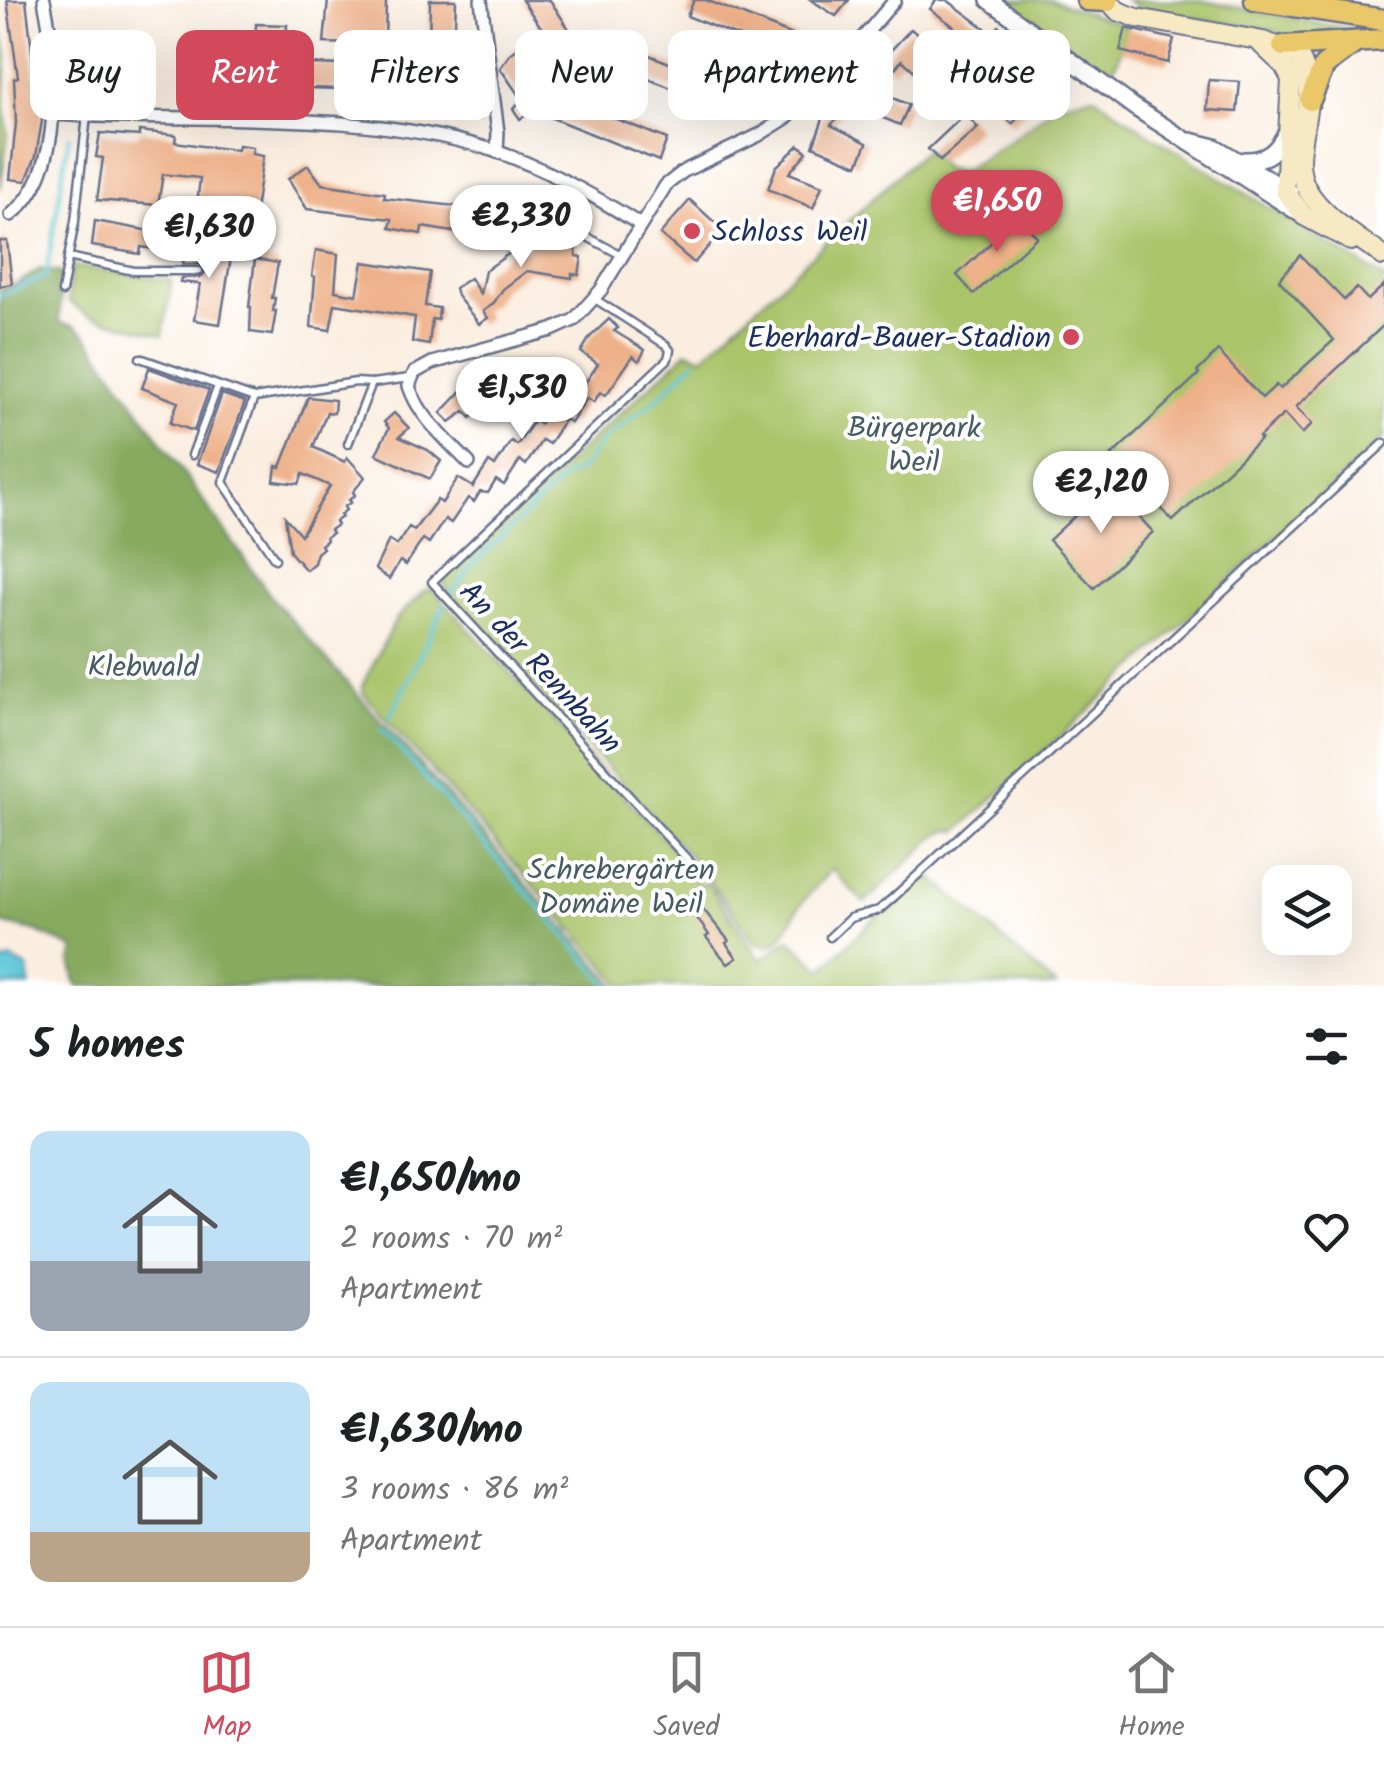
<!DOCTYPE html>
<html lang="en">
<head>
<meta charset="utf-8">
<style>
	:root { --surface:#fff; --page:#f2f2f2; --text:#202124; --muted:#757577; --line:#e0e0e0; --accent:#d1495b }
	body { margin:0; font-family:Kalam,sans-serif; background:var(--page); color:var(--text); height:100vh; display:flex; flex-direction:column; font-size:38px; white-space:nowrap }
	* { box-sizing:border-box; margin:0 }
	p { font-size:32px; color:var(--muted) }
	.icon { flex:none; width:55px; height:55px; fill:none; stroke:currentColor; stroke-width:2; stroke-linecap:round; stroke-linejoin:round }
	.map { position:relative; height:986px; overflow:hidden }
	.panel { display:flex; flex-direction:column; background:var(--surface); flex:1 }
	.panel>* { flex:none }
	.hud { position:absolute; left:30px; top:30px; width:1325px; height:90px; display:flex; gap:20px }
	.fabs { position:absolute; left:1262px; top:865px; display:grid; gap:20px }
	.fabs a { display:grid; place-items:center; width:90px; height:90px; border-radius:20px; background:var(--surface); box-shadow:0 10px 40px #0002; font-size:50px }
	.price { position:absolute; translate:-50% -85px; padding:0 22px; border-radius:35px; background:#fff; color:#222; font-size:32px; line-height:65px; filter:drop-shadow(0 2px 5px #0008) }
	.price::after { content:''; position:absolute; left:50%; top:60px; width:30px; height:22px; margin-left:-15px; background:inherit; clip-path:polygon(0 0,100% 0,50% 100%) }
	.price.active { background:var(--accent); color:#fff }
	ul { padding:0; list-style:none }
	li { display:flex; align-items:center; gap:30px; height:250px; padding:0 30px }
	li+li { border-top:2px solid var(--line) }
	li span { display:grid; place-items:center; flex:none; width:280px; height:200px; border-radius:20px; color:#555 }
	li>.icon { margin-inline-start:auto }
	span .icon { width:120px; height:120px; fill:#fffc; stroke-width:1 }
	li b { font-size:42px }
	h2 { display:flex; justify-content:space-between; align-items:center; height:120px; padding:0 30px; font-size:42px }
	.pill { padding:0 35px; border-radius:20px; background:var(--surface); box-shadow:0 10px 40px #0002; font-size:35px; line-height:90px }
	.pill.active { background:var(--accent); color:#fff }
	.tabs { display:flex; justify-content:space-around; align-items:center; height:140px; border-top:2px solid var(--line); background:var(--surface); font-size:28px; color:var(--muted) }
	.tabs a { display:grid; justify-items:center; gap:5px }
	.tabs .active { color:var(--accent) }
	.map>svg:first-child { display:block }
	.green { fill:#aac46a; stroke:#627a64; stroke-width:2.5 }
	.forest { fill:#87aa5e; stroke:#516c5e; stroke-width:2.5 }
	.water { fill:#5cc6d7; stroke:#3c7a9a; stroke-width:2.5 }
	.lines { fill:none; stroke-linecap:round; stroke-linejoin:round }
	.stream { stroke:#5cc6d7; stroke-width:4 }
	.building { fill:#eeb189 }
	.service-casing { stroke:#69728c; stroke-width:11 }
	.minor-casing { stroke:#69728c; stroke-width:16 }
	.tertiary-casing { stroke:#69728c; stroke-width:20 }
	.secondary-casing { stroke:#69728c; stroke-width:22 }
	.trunk-casing { stroke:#69728c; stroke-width:25 }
	.service { stroke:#fff; stroke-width:6 }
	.minor { stroke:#fff; stroke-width:11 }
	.tertiary { stroke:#fff; stroke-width:15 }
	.secondary { stroke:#f7e9c3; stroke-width:18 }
	.trunk { stroke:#eac769; stroke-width:20 }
	.poi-dot { fill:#d1495b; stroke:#fff; stroke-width:4 }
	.labels { text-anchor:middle; stroke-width:8; stroke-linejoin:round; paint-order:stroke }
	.poi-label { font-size:30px; fill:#1b2f5e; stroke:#fff; text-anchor:start }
	.park-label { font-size:30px; fill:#465c62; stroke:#fff }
	.street-label { font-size:30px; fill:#1b2f5e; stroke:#fff }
</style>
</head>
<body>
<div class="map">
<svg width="1384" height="986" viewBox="0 0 1384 986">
	<rect width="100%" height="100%" fill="#fff"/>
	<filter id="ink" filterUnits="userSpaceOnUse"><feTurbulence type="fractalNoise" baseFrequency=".01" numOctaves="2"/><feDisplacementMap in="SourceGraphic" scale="20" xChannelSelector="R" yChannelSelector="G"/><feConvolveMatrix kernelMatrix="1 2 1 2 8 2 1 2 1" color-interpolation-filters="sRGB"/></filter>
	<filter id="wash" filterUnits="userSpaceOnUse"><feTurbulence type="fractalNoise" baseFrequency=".0048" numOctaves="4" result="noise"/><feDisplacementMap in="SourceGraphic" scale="40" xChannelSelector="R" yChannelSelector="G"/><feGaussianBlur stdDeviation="2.25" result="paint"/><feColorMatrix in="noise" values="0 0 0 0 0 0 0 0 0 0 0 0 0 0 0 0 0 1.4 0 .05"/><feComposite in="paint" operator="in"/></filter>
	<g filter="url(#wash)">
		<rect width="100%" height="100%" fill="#faeee0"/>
		<g class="green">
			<polygon points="1003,0 1051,0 1127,26 1118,60 1108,74"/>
			<polygon points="1126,0 1199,0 1343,28 1384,30 1384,34 1296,42 1272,30 1164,14 1137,7"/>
			<polygon points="0,19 7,55 4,104 8,135 0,189"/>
			<path d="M1093,95L1152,136L1384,278V438L958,831L949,830L936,836L864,903L832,869C821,881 808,894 799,907C788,924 780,957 754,941L700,868L448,593L442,578L688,351L703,357L925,150L944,168L960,173L1022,132L1054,106Z"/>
			<polygon points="71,266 172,280 163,335 87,315 68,301"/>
			<path d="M432,589L693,870L697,883L708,884L761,960L789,939L822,970C842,951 909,880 930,876L1056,986H623L363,693L362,686L396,619L425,590Z"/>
		</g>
		<polygon class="forest" points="40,269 62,273 59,322 74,326 86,335 272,598 616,986 77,986 71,961 74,949 38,932 1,923 0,289 17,284"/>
		<polygon class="water" points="11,959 28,968 30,986 0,986 0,963"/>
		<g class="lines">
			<g class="stream">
				<polyline points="0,296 46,276 69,136"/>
				<polyline points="451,594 474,563 565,477 583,468 600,443 658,398 695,361"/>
				<polyline points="390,717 445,604"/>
				<polyline points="382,729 610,986"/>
			</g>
		</g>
		<g id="blocks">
			<g class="building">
				<polygon points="7,0 26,0 35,77 43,77 44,109 36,156 26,181 10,179 16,123 14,78 18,77"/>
				<polygon points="328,0 386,0 385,45 324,43"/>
				<polygon points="430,0 456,0 454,49 429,48"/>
				<polygon points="522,0 550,0 576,40 558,52"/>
				<polygon points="694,0 706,0 800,38 792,58 687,16"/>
				<polygon points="811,0 849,0 836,16"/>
				<polygon points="936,0 947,0 993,34 999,26 1013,38 998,59 930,9"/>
				<polygon points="256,24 287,25 284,93 254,92"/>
				<polygon points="1126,28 1174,39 1168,63 1120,51"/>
				<polygon points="911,29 924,40 915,49 943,73 948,66 958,74 952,81 966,93 954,106 902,60 893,71 881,61"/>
				<polygon points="521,47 543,79 532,86 667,139 659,161 532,110 520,119 513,109 522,100 500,68 511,53"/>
				<polygon points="639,51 750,95 741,116 631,72"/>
				<polygon points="307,64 385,66 385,79 379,78 379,90 307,88"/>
				<polygon points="1020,65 1032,78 1014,93 1028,108 1012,124 990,100 1010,81 1007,77"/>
				<polygon points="454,70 473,71 472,99 482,100 481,119 411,117 412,84 447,85 448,72"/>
				<polygon points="1209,80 1240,82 1237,112 1207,110"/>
				<polygon points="865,86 909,105 900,125 856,107"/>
				<polygon points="838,99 847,107 831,125 867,143 858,165 813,146 824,116"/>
				<polygon points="965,114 978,128 940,161 928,149"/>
				<polygon points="139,131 176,135 175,142 202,146 237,150 238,145 253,147 252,154 263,156 253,225 242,223 243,213 197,205 200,178 163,174 158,205 97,200 103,158 96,157 100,133 139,136"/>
				<polygon points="799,145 807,152 789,173 822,186 813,208 768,189 776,167"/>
				<polygon points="308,165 322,184 385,193 384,198 464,207 479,196 494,216 471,235 422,227 421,234 390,228 392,219 307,209 288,179"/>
				<polygon points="690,200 723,230 694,263 660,234"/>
				<polygon points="1018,217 1037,237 974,294 957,275"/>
				<polygon points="95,221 156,232 157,224 182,228 178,253 141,247 140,254 92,246"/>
				<polygon points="539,230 568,234 567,242 576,244 576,256 582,257 579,275 572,274 572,278 527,271 503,289 493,304 483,311 488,318 479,324 457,296 455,288 470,278 480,294 485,271 518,247 528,249 531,232 539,233"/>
				<polygon points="0,241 7,241 12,284 0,286"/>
				<polygon points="186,245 232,251 220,324 194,320 200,284 180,282 181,278 202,277 206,270 200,264 183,264"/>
				<polygon points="316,250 338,254 335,291 357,295 363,262 430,272 425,306 439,308 438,320 432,319 429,345 412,342 415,317 335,304 330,330 311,327 315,277 312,276"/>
				<polygon points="1300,255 1344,300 1357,288 1368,300 1384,285 1384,325 1296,407 1312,424 1302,434 1284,414 1259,437 1261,439 1173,521 1112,455 1199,374 1197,372 1218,351 1262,398 1276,385 1280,389 1334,340 1279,280"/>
				<polygon points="255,259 278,263 272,298 275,298 273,311 276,311 272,335 250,332 251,307 249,307"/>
				<polygon points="609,319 618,328 614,331 645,350 639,361 633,356 606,395 600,392 594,402 587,398 571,423 565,419 549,444 542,440 526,465 520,460 504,485 496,480 488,493 480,492 474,502 468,498 451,523 445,519 429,543 423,539 406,565 400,561 389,579 375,569 389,540 397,545 409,527 414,530 437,500 442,503 458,478 473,487 489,462 495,466 511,441 517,445 534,421 540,424 556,400 562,404 579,379 585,383 598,364 581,352 590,337"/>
				<polygon points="516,362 534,381 525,390 520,384 498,403 493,398 471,418 465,411 450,422 441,413 462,391 467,397 490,377 495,383"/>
				<polygon points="149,368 209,390 194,431 170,423 178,402 142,388"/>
				<polygon points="222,394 245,402 219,472 197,464"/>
				<polygon points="308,397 335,400 334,413 327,412 313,447 345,462 347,457 365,477 353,492 355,495 349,500 351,502 344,507 346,510 340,515 342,517 335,522 337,525 330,530 332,533 326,537 327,540 321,545 323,548 317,553 314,563 306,570 290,552 285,517 301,535 330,486 303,474 299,484 274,481 276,466 281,467"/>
				<polygon points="394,413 409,428 399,437 428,450 441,461 430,479 376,454 389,428 384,422"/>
				<polygon points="1109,484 1153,532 1094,588 1049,540"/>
				<polygon points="694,898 729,941 726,943 737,958 728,964 706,937 709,935 687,904"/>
			</g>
		</g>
	</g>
	<g filter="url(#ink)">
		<use href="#blocks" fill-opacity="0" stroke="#69728c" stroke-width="2.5"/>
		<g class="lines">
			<g class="service-casing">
				<g id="service">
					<polyline points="537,210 621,255"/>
					<polyline points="68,257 134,271 199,271"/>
					<polyline points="62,292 75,221 87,116"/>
					<polyline points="595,299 666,345 670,350 668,359 432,582 702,875"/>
					<polyline points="140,358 254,398"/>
					<polyline points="348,444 372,383 410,378"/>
					<polyline points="192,455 218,386"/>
					<polyline points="275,559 223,482 254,398 356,382 372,383"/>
					<polyline points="830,937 850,918 879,910 895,896 1384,443"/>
				</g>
			</g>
			<g class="minor-casing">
				<g id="minor">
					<polyline points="481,0 498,132 497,152"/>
					<path d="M55,114C194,124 355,107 489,149C542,166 592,194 639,224"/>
					<path d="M11,215C66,172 57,62 44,0"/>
					<path d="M469,463C448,441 418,416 409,386L414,373L432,363L552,330L574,320L601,290L666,185L684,171L759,135L786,118L830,76L895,0"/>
				</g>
			</g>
			<g class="tertiary-casing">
				<g id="tertiary">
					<polyline points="989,0 1134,107 1299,213"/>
					<polyline points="1191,141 1215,147 1290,192"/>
					<path d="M1244,160C1267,161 1277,151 1287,131"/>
				</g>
			</g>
			<g class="secondary-casing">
				<g id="secondary">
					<path d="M1108,0L1118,11L1137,18L1263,41L1297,53C1328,99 1284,148 1307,189C1323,217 1358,237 1383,256"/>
					<polyline points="1261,44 1284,66 1291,79 1285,191 1304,216 1351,241"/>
				</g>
			</g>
			<g class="trunk-casing">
				<g id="trunk">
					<polyline points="1087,0 1108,1"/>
					<polyline points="1255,0 1384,20"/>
					<polyline points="1283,46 1384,40"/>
					<polyline points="1310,100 1324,66 1356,42"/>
				</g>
			</g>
			<use href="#service" class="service"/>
			<use href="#minor" class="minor"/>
			<use href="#tertiary" class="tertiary"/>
			<use href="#secondary" class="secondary"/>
			<use href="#trunk" class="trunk"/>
		</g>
	</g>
	<g class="poi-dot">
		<circle cx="692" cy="231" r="10"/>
		<circle cx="1071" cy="337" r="10"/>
	</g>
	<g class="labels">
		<g class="poi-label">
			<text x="712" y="241">Schloss Weil</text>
			<text x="1051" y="347" text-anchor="end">Eberhard-Bauer-Stadion</text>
		</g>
		<g class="park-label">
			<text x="914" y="437">Bürgerpark<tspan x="914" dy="34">Weil</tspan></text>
			<text x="143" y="676">Klebwald</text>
			<text x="621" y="879">Schrebergärten<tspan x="621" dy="34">Domäne Weil</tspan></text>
		</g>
		<g class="street-label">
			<text transform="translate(541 667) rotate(47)" y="10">An der Rennbahn</text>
		</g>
	</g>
</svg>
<div class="fabs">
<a><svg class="icon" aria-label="layers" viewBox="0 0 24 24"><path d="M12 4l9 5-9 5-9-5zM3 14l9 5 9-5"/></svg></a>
</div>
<b class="price active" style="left:997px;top:255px">€1,650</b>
<b class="price" style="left:521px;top:270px">€2,330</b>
<b class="price" style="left:209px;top:281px">€1,630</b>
<b class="price" style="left:522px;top:442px">€1,530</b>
<b class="price" style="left:1101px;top:536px">€2,120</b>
<div class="hud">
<a class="pill">Buy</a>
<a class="pill active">Rent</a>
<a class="pill">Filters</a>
<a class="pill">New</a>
<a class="pill">Apartment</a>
<a class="pill">House</a>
</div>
</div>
<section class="panel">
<h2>5 homes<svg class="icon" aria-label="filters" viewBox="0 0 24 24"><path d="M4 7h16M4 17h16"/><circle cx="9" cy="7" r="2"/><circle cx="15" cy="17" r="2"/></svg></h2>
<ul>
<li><span style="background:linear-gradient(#bfe0f5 65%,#9aa5b1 0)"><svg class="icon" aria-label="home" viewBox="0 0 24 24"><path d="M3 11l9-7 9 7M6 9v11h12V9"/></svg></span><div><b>€1,650/mo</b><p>2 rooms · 70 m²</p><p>Apartment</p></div><svg class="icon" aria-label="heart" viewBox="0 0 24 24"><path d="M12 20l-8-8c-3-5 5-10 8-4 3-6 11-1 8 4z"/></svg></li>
<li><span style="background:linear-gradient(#bfe0f5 75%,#b9a48a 0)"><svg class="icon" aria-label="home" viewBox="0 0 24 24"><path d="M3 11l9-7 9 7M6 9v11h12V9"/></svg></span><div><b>€1,630/mo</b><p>3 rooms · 86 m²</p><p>Apartment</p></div><svg class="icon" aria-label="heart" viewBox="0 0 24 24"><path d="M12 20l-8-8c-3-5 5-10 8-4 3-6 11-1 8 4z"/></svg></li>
</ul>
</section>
<nav class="tabs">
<a class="active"><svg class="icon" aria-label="map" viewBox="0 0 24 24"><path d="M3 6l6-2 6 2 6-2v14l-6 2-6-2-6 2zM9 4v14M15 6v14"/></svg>Map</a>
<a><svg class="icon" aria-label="saved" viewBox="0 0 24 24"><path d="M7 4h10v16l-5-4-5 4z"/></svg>Saved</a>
<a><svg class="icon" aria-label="home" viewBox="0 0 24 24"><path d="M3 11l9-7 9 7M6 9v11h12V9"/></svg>Home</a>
</nav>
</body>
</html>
